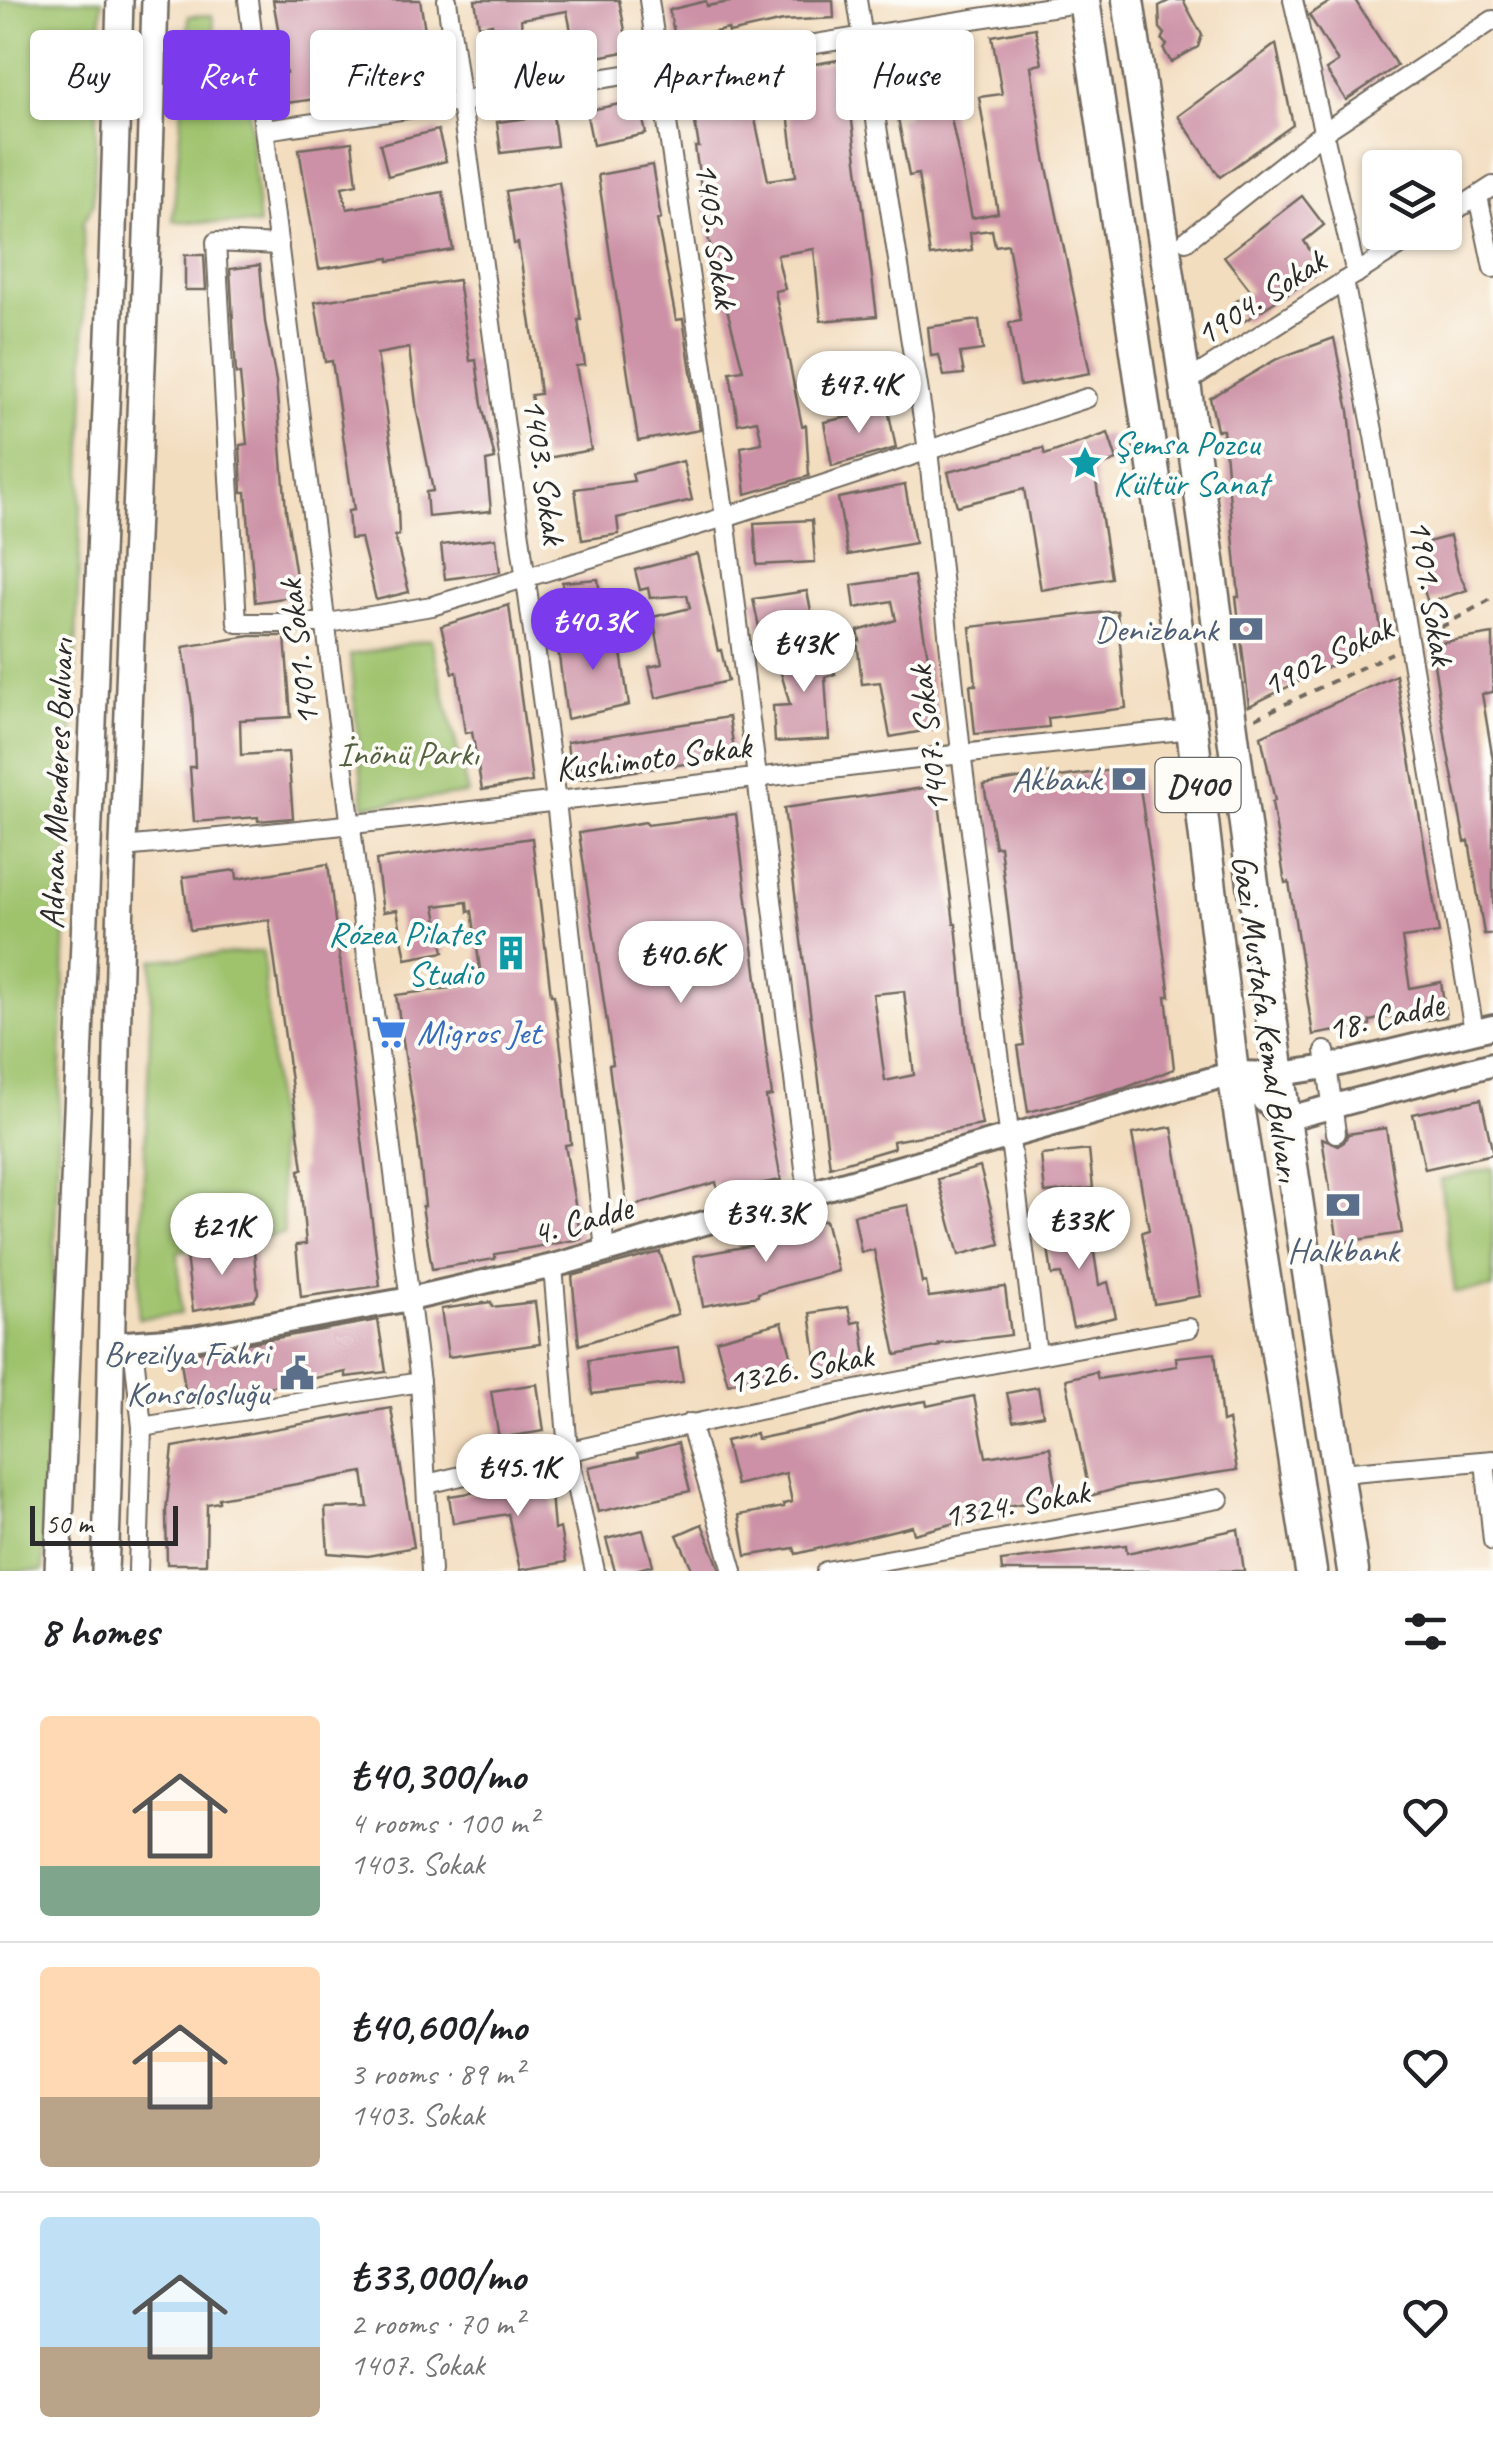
<!DOCTYPE html>
<html lang="en">
<head>
<meta charset="utf-8">
<style>
	:root { --surface:#fff; --page:#f2f2f2; --text:#202124; --muted:#757577; --line:#e0e0e0; --accent:#7c3aed }
	body { margin:0; font-family:Caveat,sans-serif; background:var(--page); color:var(--text); height:100vh; display:flex; flex-direction:column; font-size:38px; white-space:nowrap }
	* { box-sizing:border-box; margin:0 }
	p { font-size:32px; color:var(--muted) }
	.icon { flex:none; width:55px; height:55px; fill:none; stroke:currentColor; stroke-width:2; stroke-linecap:round; stroke-linejoin:round }
	.map { position:relative; height:1571px; overflow:hidden }
	.panel { display:flex; flex-direction:column; background:var(--surface); flex:1 }
	.panel>* { flex:none }
	.banner { position:absolute; left:30px; top:30px; width:1435px; height:90px; display:flex; gap:20px }
	.controls { position:absolute; left:1362px; top:150px; display:grid; gap:20px }
	.controls a { display:grid; place-items:center; width:100px; height:100px; border-radius:10px; background:var(--surface); box-shadow:0 2px 8px #0004; font-size:50px }
	.scale { position:absolute; left:30px; bottom:25px; width:148px; box-sizing:border-box; padding-left:10px; border:5px solid #2b2b2b; border-top:0; font-size:28px; line-height:35px; white-space:nowrap; color:#2b2b2b; -webkit-text-stroke:8px #fdfcf7; paint-order:stroke }
	.price { position:absolute; translate:-50% -85px; padding:0 22px; border-radius:35px; background:#fff; color:#222; font-size:32px; line-height:65px; filter:drop-shadow(0 2px 5px #0008) }
	.price::after { content:''; position:absolute; left:50%; top:60px; width:30px; height:22px; margin-left:-15px; background:inherit; clip-path:polygon(0 0,100% 0,50% 100%) }
	.price.on { background:var(--accent); color:#fff }
	ul { padding:0; list-style:none }
	li { display:flex; align-items:center; gap:30px; height:250px; padding:0 40px }
	li+li { border-top:2px solid var(--line) }
	li span { display:grid; place-items:center; flex:none; width:280px; height:200px; border-radius:10px; color:#555 }
	li>.icon { margin-inline-start:auto }
	span .icon { width:120px; height:120px; fill:#fffc; stroke-width:1 }
	li b { font-size:42px }
	h2 { display:flex; justify-content:space-between; align-items:center; height:120px; padding:0 40px; font-size:42px }
	.tag { padding:0 35px; border-radius:10px; background:var(--surface); box-shadow:0 2px 8px #0004; font-size:35px; line-height:90px }
	.tag.on { background:var(--accent); color:#fff }
	.map>svg:first-child { display:block }
	.green { fill:#9fc36d; stroke:#65774c; stroke-width:2.5 }
	.building { fill:#cc91a6; fill-rule:evenodd }
	.lines { fill:none; stroke-linecap:round; stroke-linejoin:round }
	.street-casing { stroke:#71695f; stroke-width:22 }
	.secondary-casing { stroke:#71695f; stroke-width:28 }
	.primary-casing { stroke:#71695f; stroke-width:30 }
	.highway-casing { stroke:#71695f; stroke-width:35 }
	.path { stroke:#71695f; stroke-width:4; stroke-dasharray:8 8; stroke-linecap:butt }
	.street { stroke:#fff; stroke-width:18 }
	.secondary { stroke:#fff; stroke-width:22 }
	.primary { stroke:#fff; stroke-width:25 }
	.highway { stroke:#fff; stroke-width:30 }
	.labels { text-anchor:middle; stroke-width:8; stroke-linejoin:round; paint-order:stroke }
	.shield { fill:#fdfcf7; stroke:#6a6a68; stroke-width:2.5 }
	.shield-label { font-size:32px; font-weight:bold; fill:#2b2b2b }
	.street-label { font-size:35px; fill:#2b2b2b; stroke:#fdfcf7 }
	.culture-label { font-size:35px; fill:#0d838f; stroke:#fdfcf7; text-anchor:start }
	.service-label { font-size:35px; fill:#4e5e75; stroke:#fdfcf7; text-anchor:end }
	.park-label { font-size:35px; fill:#546042; stroke:#fdfcf7 }
	.shop-label { font-size:35px; fill:#366cbe; stroke:#fdfcf7; text-anchor:start }
</style>
</head>
<body>
<div class="map">
<svg width="1493" height="1571" viewBox="0 0 1493 1571">
	<rect width="100%" height="100%" fill="#fdfcf7"/>
	<filter id="ink" filterUnits="userSpaceOnUse"><feTurbulence type="fractalNoise" baseFrequency=".01" numOctaves="2"/><feDisplacementMap in="SourceGraphic" scale="20" xChannelSelector="R" yChannelSelector="G"/><feConvolveMatrix kernelMatrix="1 2 1 2 8 2 1 2 1" color-interpolation-filters="sRGB"/></filter>
	<filter id="wash" filterUnits="userSpaceOnUse"><feTurbulence type="fractalNoise" baseFrequency=".0048" numOctaves="4" result="noise"/><feDisplacementMap in="SourceGraphic" scale="40" xChannelSelector="R" yChannelSelector="G"/><feGaussianBlur stdDeviation="2.25" result="paint"/><feColorMatrix in="noise" values="0 0 0 0 0 0 0 0 0 0 0 0 0 0 0 0 0 1.4 0 .05"/><feComposite in="paint" operator="in"/></filter>
	<g filter="url(#wash)">
		<rect width="100%" height="100%" fill="#f3ddbf"/>
		<g class="green">
			<polygon points="0,0 102,0 93,205 83,222 85,393 43,1571 0,1571"/>
			<polygon points="212,15 216,40 243,39 259,225 173,221 189,16"/>
			<polygon points="431,639 468,794 364,806 350,655"/>
			<polygon points="263,951 284,1234 178,1252 181,1314 138,1318 153,960"/>
			<polygon points="1493,1168 1493,1288 1455,1292 1440,1180"/>
		</g>
		<g id="blocks">
			<g class="building">
				<polygon points="273,0 420,0 428,48 432,47 440,80 387,93 386,90 366,92 358,60 341,63 345,95 279,104 275,74 286,73"/>
				<polygon points="475,0 619,0 629,51 577,61 567,11 521,19 525,65 496,68 492,24 479,26"/>
				<polygon points="741,0 833,0 834,18 783,21 729,33 728,29 676,41 669,10 706,1 707,6"/>
				<polygon points="1171,0 1183,0 1202,35 1198,47 1171,62 1164,50 1167,45 1162,40 1165,34 1160,28 1159,6"/>
				<polygon points="1333,0 1355,0 1397,66 1346,100 1326,70 1338,62 1309,15"/>
				<polygon points="1035,28 1042,64 1031,66 1044,153 1090,373 1020,386 1009,323 1021,321 1008,244 995,246 992,230 975,232 970,233 972,250 930,256 918,174 909,176 898,118 907,116 896,50 935,42 972,218 998,213 979,97 1002,94 992,36"/>
				<polygon points="1276,44 1293,125 1220,177 1178,116"/>
				<path d="M844,59L877,316L821,321L814,249L777,255L785,289L775,291L802,426L806,425L809,476L746,494L741,447L762,443L757,420L738,424L730,372L743,370L709,241L695,147H699L688,81L749,70L750,75ZM788,113L796,176L768,180L755,119Z"/>
				<polygon points="639,100 646,134 593,145 586,111"/>
				<polygon points="553,115 557,146 501,153 497,122"/>
				<polygon points="438,130 446,161 388,176 380,144"/>
				<polygon points="352,142 357,184 342,187 347,209 443,192 453,250 389,261 389,258 319,269 299,149"/>
				<polygon points="652,165 661,219 657,220 676,320 683,319 700,430 638,441 598,175"/>
				<polygon points="559,182 581,320 578,320 585,365 576,366 591,450 542,459 531,395 540,394 535,350 518,243 514,244 506,191"/>
				<polygon points="1302,196 1324,225 1304,241 1323,271 1243,322 1232,304 1251,291 1224,256"/>
				<polygon points="185,255 204,255 206,290 185,290"/>
				<polygon points="260,265 265,322 276,381 286,511 299,596 255,602 246,492 242,492 240,445 247,444 240,374 236,374 230,269"/>
				<polygon points="458,280 470,361 476,360 482,405 495,459 486,461 491,511 428,517 426,492 433,491 417,412 409,348 377,354 397,483 399,535 395,536 409,592 376,600 361,538 350,539 348,511 354,510 332,361 325,362 315,302"/>
				<polygon points="979,320 983,350 960,353 964,374 944,376 939,355 931,356 928,327"/>
				<polygon points="1334,338 1349,411 1359,503 1383,640 1249,706 1236,597 1239,597 1223,430 1217,430 1210,398 1277,359"/>
				<polygon points="884,355 887,382 834,387 831,360"/>
				<polygon points="888,409 896,448 832,466 824,422"/>
				<polygon points="1108,433 1117,460 1094,468 1111,578 1041,590 1024,489 957,506 948,472 1043,448 1045,455"/>
				<polygon points="683,461 692,500 617,518 619,534 582,540 575,489 634,481 632,474"/>
				<polygon points="905,485 915,543 848,555 838,498"/>
				<polygon points="812,520 815,562 757,565 754,523"/>
				<polygon points="1450,536 1458,571 1467,590 1428,603 1422,584 1426,582 1417,545"/>
				<polygon points="496,538 500,572 445,579 441,545"/>
				<polygon points="697,554 718,651 721,650 728,681 656,698 649,667 662,664 653,617 690,608 687,595 650,598 648,588 640,590 635,570"/>
				<polygon points="914,576 940,728 890,737 880,682 862,684 857,641 860,641 858,631 896,620 892,601 855,608 852,585"/>
				<polygon points="598,579 601,602 564,605 562,582"/>
				<polygon points="807,591 812,616 759,627 753,599"/>
				<polygon points="509,605 532,782 482,790 472,732 465,733 457,672 453,673 441,626"/>
				<polygon points="1117,611 1126,708 1048,718 1049,727 975,734 970,685 976,685 970,627"/>
				<polygon points="617,626 629,705 567,719 557,640"/>
				<polygon points="1493,634 1493,692 1482,694 1493,760 1493,934 1484,934 1469,841 1465,842 1447,748 1431,644"/>
				<polygon points="250,636 285,636 291,717 240,720 241,755 288,752 293,818 258,821 258,817 194,822 190,767 195,767 192,705 183,647"/>
				<polygon points="825,641 835,674 825,677 829,739 775,742 773,706 790,705 776,655"/>
				<polygon points="1396,675 1439,933 1402,938 1410,988 1441,982 1446,1017 1394,1025 1392,1016 1370,1021 1370,1025 1313,1035 1289,882 1285,883 1272,802 1275,801 1261,736"/>
				<polygon points="729,717 735,757 571,780 567,742"/>
				<polygon points="1137,767 1170,996 1166,996 1174,1069 1125,1088 1028,1112 1018,1046 1024,1045 1000,846 995,847 984,785 1051,773 1052,778"/>
				<path d="M937,786L954,924H956L968,1048L982,1125L893,1141L894,1148L830,1167L784,808ZM904,991L914,1075L885,1081L873,994Z"/>
				<polygon points="736,814 772,1096 766,1097 781,1180 718,1191 716,1182 627,1208 609,1065 613,1064 579,833 646,822 647,825"/>
				<polygon points="532,838 551,995 554,995 562,1057 571,1144 565,1145 581,1239 495,1254 495,1259 432,1269 422,1206 425,1206 417,1135 396,995 482,984 472,911 468,912 467,902 435,906 444,952 406,959 397,910 383,912 376,860"/>
				<polygon points="328,864 380,1286 301,1297 296,1245 306,1244 299,1170 303,1169 269,920 190,930 183,877 236,870 237,879"/>
				<polygon points="1481,1099 1493,1154 1425,1169 1413,1114"/>
				<polygon points="1172,1127 1200,1296 1154,1304 1142,1232 1149,1230 1132,1134"/>
				<polygon points="1386,1128 1402,1233 1338,1243 1322,1138 1339,1145 1344,1142 1348,1134"/>
				<polygon points="1089,1150 1093,1188 1045,1193 1041,1155"/>
				<polygon points="980,1167 1000,1244 959,1255 938,1179"/>
				<polygon points="908,1205 922,1283 926,1282 929,1297 1005,1287 1011,1335 939,1344 940,1346 896,1355 874,1250 861,1252 854,1215"/>
				<polygon points="825,1220 838,1271 758,1293 758,1296 703,1306 694,1256 771,1242 769,1236"/>
				<polygon points="1089,1220 1099,1285 1108,1282 1116,1317 1073,1327 1061,1274 1052,1275 1045,1226"/>
				<polygon points="248,1246 254,1252 258,1293 254,1300 193,1311 186,1256"/>
				<polygon points="660,1252 678,1314 579,1345 572,1276"/>
				<polygon points="491,1302 492,1307 535,1302 540,1344 448,1357 441,1309"/>
				<polygon points="848,1307 852,1323 861,1321 867,1364 818,1371 810,1313"/>
				<polygon points="378,1320 386,1372 346,1377 346,1372 187,1402 180,1355"/>
				<polygon points="782,1322 794,1366 728,1384 716,1340"/>
				<polygon points="678,1348 683,1382 592,1394 588,1360"/>
				<polygon points="1215,1353 1222,1422 1228,1420 1237,1470 1123,1487 1090,1496 1066,1379 1096,1372 1098,1379 1177,1366 1176,1357"/>
				<polygon points="537,1384 544,1431 499,1438 491,1391"/>
				<polygon points="1038,1387 1043,1415 1013,1421 1007,1393"/>
				<polygon points="974,1396 986,1457 1050,1447 1058,1498 1000,1507 1001,1518 964,1525 963,1521 914,1534 912,1526 796,1554 794,1548 746,1556 739,1515 784,1507 783,1504 792,1502 786,1473 736,1485 725,1441 756,1434 757,1439 834,1423 885,1408 926,1401 927,1406"/>
				<polygon points="391,1408 414,1547 368,1556 328,1553 325,1508 368,1507 363,1472 219,1498 219,1502 207,1504 206,1564 167,1564 166,1511 173,1447"/>
				<polygon points="678,1443 690,1491 598,1512 589,1467 638,1457 637,1454"/>
				<polygon points="550,1480 554,1530 560,1528 566,1562 520,1570 508,1514 453,1523 449,1496 505,1488 505,1484"/>
				<polygon points="702,1524 716,1559 720,1571 693,1571 677,1535"/>
				<polygon points="1238,1529 1244,1571 1002,1571 1001,1561 1126,1545 1127,1553"/>
				<polygon points="643,1530 653,1565 632,1571 615,1571 606,1539"/>
			</g>
		</g>
	</g>
	<g filter="url(#ink)">
		<use href="#blocks" fill-opacity="0" stroke="#71695f" stroke-width="2.5"/>
		<g class="lines">
			<g class="street-casing">
				<g id="street">
					<polyline points="248,0 420,1382 431,1571"/>
					<polyline points="447,0 556,801 605,1250"/>
					<polyline points="649,0 725,517 808,1193"/>
					<polyline points="857,0 928,450 961,752 1037,1354"/>
					<polyline points="1293,0 1356,274"/>
					<path d="M265,130C539,92 811,42 1085,2"/>
					<polyline points="1478,196 1493,268"/>
					<polyline points="1445,217 1493,186"/>
					<polyline points="1186,241 1321,134 1493,20"/>
					<polyline points="279,245 216,242 237,623 328,623 432,606 725,517 1087,398"/>
					<polyline points="1344,281 1374,436 1474,1031"/>
					<polyline points="1185,383 1421,232"/>
					<path d="M122,847C480,815 835,765 1192,729"/>
					<polyline points="1325,1051 1336,1133"/>
					<polyline points="553,1266 568,1451 595,1571"/>
					<polyline points="133,1345 142,1427 420,1382"/>
					<polyline points="690,1423 733,1571"/>
					<polyline points="1485,1461 1493,1541"/>
					<polyline points="1340,1473 1493,1460"/>
					<path d="M427,1484C679,1424 933,1372 1189,1328"/>
					<polyline points="138,1571 142,1427"/>
					<polyline points="826,1571 1219,1499"/>
				</g>
			</g>
			<g class="secondary-casing">
				<g id="secondary">
					<polyline points="1233,1073 1285,1119 1493,1064"/>
					<polyline points="113,1344 193,1338 410,1299 553,1266 1233,1073 1281,1074 1327,1067 1493,1027"/>
				</g>
			</g>
			<g class="primary-casing">
				<g id="primary">
					<polyline points="58,1571 112,263 120,0"/>
					<path d="M105,1571C115,1329 113,1087 123,845C133,563 147,282 155,0"/>
				</g>
			</g>
			<g class="highway-casing">
				<g id="highway">
					<polyline points="1084,0 1192,729 1233,1073 1311,1571"/>
					<polyline points="1128,0 1185,383 1285,1119 1353,1571"/>
				</g>
			</g>
			<g class="path">
				<polyline points="1427,635 1493,598"/>
				<polyline points="1256,718 1392,653"/>
			</g>
			<use href="#street" class="street"/>
			<use href="#secondary" class="secondary"/>
			<use href="#primary" class="primary"/>
			<use href="#highway" class="highway"/>
		</g>
	</g>
	<defs>
		<g id="sight-bare" transform="scale(2.7)"><path d="M0-6L1.8-2.2L6-1.7L2.9 1.2L3.7 5.4L0 3.3L-3.7 5.4L-2.9 1.2L-6-1.7L-1.8-2.2Z" fill="#0f9aa8" stroke="#fdfcf7" stroke-width="2.5" paint-order="stroke"/></g>
		<g id="bank-bare" transform="scale(2.7)"><path d="M-6-4H6V4H-6ZM0-2.3a2.3 2.3 0 1 0 0 4.6a2.3 2.3 0 1 0 0-4.6Z" fill="#5c6f8a" stroke="#fdfcf7" stroke-width="2.5" paint-order="stroke"/></g>
		<g id="building-bare" transform="scale(2.7)"><path d="M-4-6H4V6H1V3H-1V6H-4ZM-2.5-4.3h1.7v1.8h-1.7ZM.8-4.3h1.7v1.8H.8ZM-2.5-1h1.7V.8h-1.7ZM.8-1h1.7V.8H.8Z" fill="#0f9aa8" stroke="#fdfcf7" stroke-width="2.5" paint-order="stroke"/></g>
		<g id="supermarket-bare" transform="scale(2.7)"><path d="M-6-5.5h2.5l.6 2H6L4.5 2H-2.5L-4.4-4H-6ZM-1.5 3.2a1.3 1.3 0 1 0 .1 0ZM3 3.2a1.3 1.3 0 1 0 .1 0Z" fill="#3f7fe0" stroke="#fdfcf7" stroke-width="2.5" paint-order="stroke"/></g>
		<g id="civic-bare" transform="scale(2.7)"><path d="M-.6-6.5H3V-4.5H.6V-3L4-1V1h2V6H-6V1h2V-1L-.6-3ZM-1.2 2.5V6h2.4V2.5Z" fill="#5c6f8a" stroke="#fdfcf7" stroke-width="2.5" paint-order="stroke"/></g>
	</defs>
	<g fill-rule="evenodd">
		<use href="#sight-bare" x="1085" y="463"/>
		<use href="#bank-bare" x="1246" y="629"/>
		<use href="#bank-bare" x="1129" y="779"/>
		<use href="#building-bare" x="511" y="953"/>
		<use href="#supermarket-bare" x="389" y="1032"/>
		<use href="#bank-bare" x="1343" y="1205"/>
		<use href="#civic-bare" x="297" y="1373"/>
	</g>
	<g class="labels">
		<rect class="shield" x="1155.5" y="758" width="85" height="54" rx="8"/>
		<g class="shield-label">
			<text x="1198" y="796">D400</text>
		</g>
		<g class="street-label">
			<text transform="translate(717 235) rotate(82)" y="12">1405. Sokak</text>
			<text transform="translate(1260 297) rotate(-33)" y="12">1904. Sokak</text>
			<text transform="translate(545 471) rotate(82)" y="12">1403. Sokak</text>
			<text transform="translate(1432 592) rotate(81)" y="12">1901. Sokak</text>
			<text transform="translate(298 653) rotate(-97)" y="12">1401. Sokak</text>
			<text transform="translate(1327 656) rotate(-26)" y="12">1902 Sokak</text>
			<text transform="translate(928 739) rotate(-97)" y="12">1407. Sokak</text>
			<text transform="translate(653 757) rotate(-7)" y="12">Kushimoto Sokak</text>
			<text transform="translate(56 784) rotate(-88)" y="12">Adnan Menderes Bulvarı</text>
			<text transform="translate(1385 1016) rotate(-13)" y="12">18. Cadde</text>
			<text transform="translate(1267 1018) rotate(82)" y="12">Gazi Mustafa Kemal Bulvarı</text>
			<text transform="translate(582 1220) rotate(-16)" y="12">4. Cadde</text>
			<text transform="translate(800 1368) rotate(-11)" y="12">1326. Sokak</text>
			<text transform="translate(1016 1503) rotate(-10)" y="12">1324. Sokak</text>
		</g>
		<g class="culture-label">
			<text x="1113" y="455">Şemsa Pozcu<tspan x="1113" dy="40">Kültür Sanat</tspan></text>
			<text x="483" y="945" text-anchor="end">Rózea Pilates<tspan x="483" dy="40">Studio</tspan></text>
		</g>
		<g class="service-label">
			<text x="1218" y="641">Denizbank</text>
			<text x="1101" y="791">Akbank</text>
			<text x="1343" y="1262" text-anchor="middle">Halkbank</text>
			<text x="269" y="1365">Brezilya Fahri<tspan x="269" dy="40">Konsolosluğu</tspan></text>
		</g>
		<g class="park-label">
			<text x="408" y="765">İnönü Parkı</text>
		</g>
		<g class="shop-label">
			<text x="417" y="1044">Migros Jet</text>
		</g>
	</g>
</svg>
<div class="controls">
<a><svg class="icon" aria-label="layers" viewBox="0 0 24 24"><path d="M12 4l9 5-9 5-9-5zM3 14l9 5 9-5"/></svg></a>
</div>
<div class="scale">50 m</div>
<b class="price" style="left:859px;top:436px">₺47.4K</b>
<b class="price on" style="left:593px;top:673px">₺40.3K</b>
<b class="price" style="left:804px;top:695px">₺43K</b>
<b class="price" style="left:681px;top:1006px">₺40.6K</b>
<b class="price" style="left:766px;top:1265px">₺34.3K</b>
<b class="price" style="left:1079px;top:1272px">₺33K</b>
<b class="price" style="left:222px;top:1278px">₺21K</b>
<b class="price" style="left:518px;top:1519px">₺45.1K</b>
<div class="banner">
<a class="tag">Buy</a>
<a class="tag on">Rent</a>
<a class="tag">Filters</a>
<a class="tag">New</a>
<a class="tag">Apartment</a>
<a class="tag">House</a>
</div>
</div>
<section class="panel">
<h2>8 homes<svg class="icon" aria-label="filters" viewBox="0 0 24 24"><path d="M4 7h16M4 17h16"/><circle cx="9" cy="7" r="2"/><circle cx="15" cy="17" r="2"/></svg></h2>
<ul>
<li><span style="background:linear-gradient(#ffd9b3 75%,#7fa58c 0)"><svg class="icon" aria-label="home" viewBox="0 0 24 24"><path d="M3 11l9-7 9 7M6 9v11h12V9"/></svg></span><div><b>₺40,300/mo</b><p>4 rooms · 100 m²</p><p>1403. Sokak</p></div><svg class="icon" aria-label="heart" viewBox="0 0 24 24"><path d="M12 20l-8-8c-3-5 5-10 8-4 3-6 11-1 8 4z"/></svg></li>
<li><span style="background:linear-gradient(#ffd9b3 65%,#b9a48a 0)"><svg class="icon" aria-label="home" viewBox="0 0 24 24"><path d="M3 11l9-7 9 7M6 9v11h12V9"/></svg></span><div><b>₺40,600/mo</b><p>3 rooms · 89 m²</p><p>1403. Sokak</p></div><svg class="icon" aria-label="heart" viewBox="0 0 24 24"><path d="M12 20l-8-8c-3-5 5-10 8-4 3-6 11-1 8 4z"/></svg></li>
<li><span style="background:linear-gradient(#bfe0f5 65%,#b9a48a 0)"><svg class="icon" aria-label="home" viewBox="0 0 24 24"><path d="M3 11l9-7 9 7M6 9v11h12V9"/></svg></span><div><b>₺33,000/mo</b><p>2 rooms · 70 m²</p><p>1407. Sokak</p></div><svg class="icon" aria-label="heart" viewBox="0 0 24 24"><path d="M12 20l-8-8c-3-5 5-10 8-4 3-6 11-1 8 4z"/></svg></li>
</ul>
</section>
</body>
</html>
